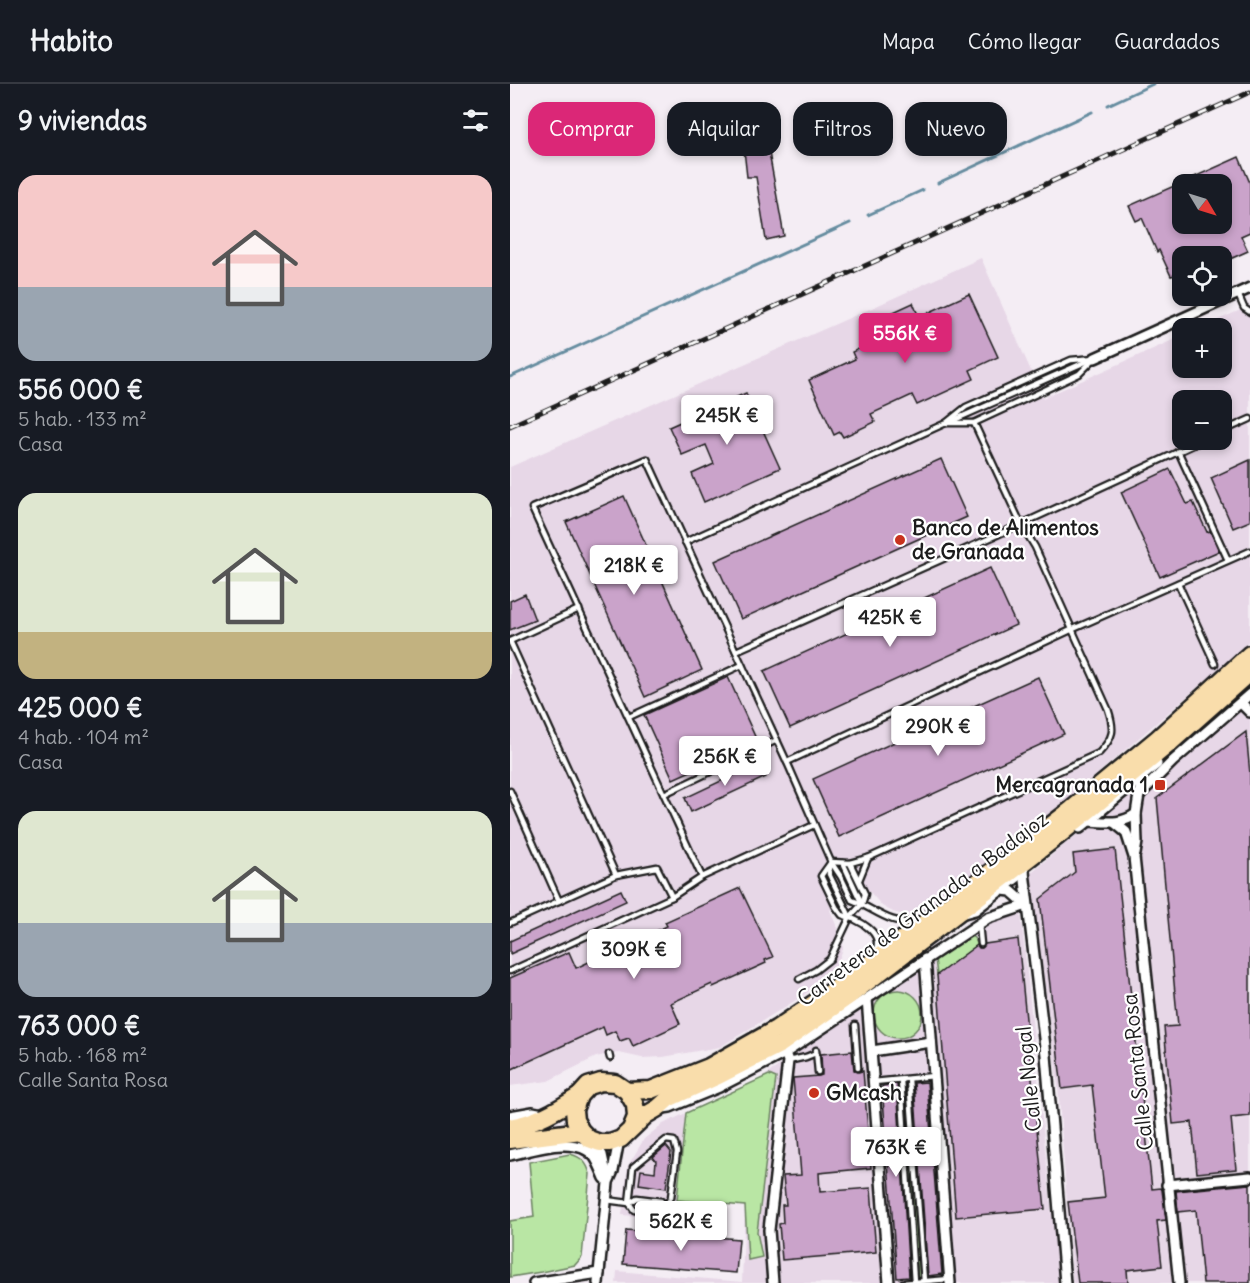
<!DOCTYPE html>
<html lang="es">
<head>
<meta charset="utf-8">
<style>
	:root { --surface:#171b24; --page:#242831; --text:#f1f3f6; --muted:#9ea1a6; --line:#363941; --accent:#db2777 }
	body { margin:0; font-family:Delius,sans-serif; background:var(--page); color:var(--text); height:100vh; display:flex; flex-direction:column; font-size:22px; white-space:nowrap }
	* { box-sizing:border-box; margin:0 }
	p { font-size:20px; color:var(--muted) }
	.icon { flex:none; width:33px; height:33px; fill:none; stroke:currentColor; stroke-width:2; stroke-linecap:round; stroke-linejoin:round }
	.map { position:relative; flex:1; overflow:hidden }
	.details { display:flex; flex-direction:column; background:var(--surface); width:510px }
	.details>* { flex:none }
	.top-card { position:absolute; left:18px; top:18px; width:570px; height:54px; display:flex; gap:12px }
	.needle { width:39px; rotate:128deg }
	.fabs { position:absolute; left:662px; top:90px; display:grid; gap:12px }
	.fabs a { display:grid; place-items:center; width:60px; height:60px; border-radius:12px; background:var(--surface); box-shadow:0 3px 9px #0003; font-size:30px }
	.price { position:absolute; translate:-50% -51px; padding:0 14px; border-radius:6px; background:#fff; color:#222; font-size:20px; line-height:39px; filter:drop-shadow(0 2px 3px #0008) }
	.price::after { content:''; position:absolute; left:50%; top:36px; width:18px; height:14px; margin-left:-9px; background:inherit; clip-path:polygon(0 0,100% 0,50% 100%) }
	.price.selected { background:var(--accent); color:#fff }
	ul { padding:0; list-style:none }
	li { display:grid; align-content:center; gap:12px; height:318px; padding:0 18px }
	li span { display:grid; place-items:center; height:186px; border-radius:18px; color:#555 }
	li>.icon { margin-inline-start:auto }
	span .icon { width:108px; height:108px; fill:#fffc; stroke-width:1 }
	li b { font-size:26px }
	h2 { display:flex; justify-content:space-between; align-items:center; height:72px; padding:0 18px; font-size:26px }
	.pill { padding:0 21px; border-radius:18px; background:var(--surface); box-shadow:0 3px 9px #0003; font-size:21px; line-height:54px }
	.pill.selected { background:var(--accent); color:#fff }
	header { display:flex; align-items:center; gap:36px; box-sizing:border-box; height:84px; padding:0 30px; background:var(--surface); border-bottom:2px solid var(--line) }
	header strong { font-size:28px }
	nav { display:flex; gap:33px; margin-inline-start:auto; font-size:21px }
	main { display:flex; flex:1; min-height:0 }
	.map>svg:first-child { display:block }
	.built { fill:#e7d7e7; fill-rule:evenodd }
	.green { fill:#b9e6a4; stroke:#6a8160; stroke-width:1.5 }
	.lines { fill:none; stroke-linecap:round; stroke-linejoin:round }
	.stream { stroke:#658c9f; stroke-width:3 }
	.building { fill:#caa3ca; stroke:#1c1c1c; stroke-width:1.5; fill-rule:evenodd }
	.lane-casing { stroke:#1c1c1c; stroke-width:9 }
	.street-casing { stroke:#1c1c1c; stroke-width:14 }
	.highway-casing { stroke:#1c1c1c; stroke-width:21 }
	.lane { stroke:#fff; stroke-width:4.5 }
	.street { stroke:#fff; stroke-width:9 }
	.highway { stroke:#f9ddab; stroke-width:16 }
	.rail-casing { stroke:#1c1c1c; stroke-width:5 }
	.rail { stroke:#fff; stroke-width:3; stroke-dasharray:9; stroke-linecap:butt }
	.poi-dot { fill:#c8321e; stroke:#fff; stroke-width:2 }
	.labels { text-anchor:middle; stroke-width:4.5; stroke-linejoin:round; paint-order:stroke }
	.poi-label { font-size:21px; font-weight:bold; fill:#1c1c1c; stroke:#fff; text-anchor:start }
	.street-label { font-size:21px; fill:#1c1c1c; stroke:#fff }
</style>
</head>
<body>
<header>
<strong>Habito</strong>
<nav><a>Mapa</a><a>Cómo llegar</a><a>Guardados</a></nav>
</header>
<main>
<section class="details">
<h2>9 viviendas<svg class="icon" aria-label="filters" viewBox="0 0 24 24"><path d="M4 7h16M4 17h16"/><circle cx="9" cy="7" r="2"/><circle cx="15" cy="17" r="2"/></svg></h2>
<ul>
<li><span style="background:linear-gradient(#f6c9c9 60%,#9aa5b1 0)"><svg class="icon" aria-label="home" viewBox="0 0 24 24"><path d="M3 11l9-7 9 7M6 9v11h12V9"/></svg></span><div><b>556 000 €</b><p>5 hab. · 133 m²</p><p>Casa</p></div></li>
<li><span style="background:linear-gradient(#dfe7d0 75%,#c2b280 0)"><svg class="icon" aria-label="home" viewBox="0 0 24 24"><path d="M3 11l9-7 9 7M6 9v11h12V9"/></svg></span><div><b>425 000 €</b><p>4 hab. · 104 m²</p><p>Casa</p></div></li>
<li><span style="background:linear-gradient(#dfe7d0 60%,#9aa5b1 0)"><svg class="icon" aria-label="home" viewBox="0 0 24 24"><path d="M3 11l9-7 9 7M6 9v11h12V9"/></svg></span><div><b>763 000 €</b><p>5 hab. · 168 m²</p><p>Calle Santa Rosa</p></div></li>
</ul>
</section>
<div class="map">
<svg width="740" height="1199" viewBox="0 0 740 1199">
	<rect width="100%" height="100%" fill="#f4edf4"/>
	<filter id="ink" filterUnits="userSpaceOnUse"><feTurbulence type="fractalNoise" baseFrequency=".0167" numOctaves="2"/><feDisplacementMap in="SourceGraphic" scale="12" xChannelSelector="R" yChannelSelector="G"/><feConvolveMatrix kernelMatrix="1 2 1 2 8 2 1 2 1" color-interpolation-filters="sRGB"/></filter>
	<g filter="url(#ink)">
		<g class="built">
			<path d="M471,174L533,314L672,252V284H711V244H689L740,222V556L712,582L563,711L413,828L397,832L383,828L372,822L360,808L320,826L332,856L333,865L327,881L319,893L291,913L210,963L153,973L132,974L109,969L99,970L86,973L38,997L0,1002V383L362,224ZM672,316H711V356H672Z"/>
			<polygon points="740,601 740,1199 563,1199 548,1002 524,816 519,790 689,650"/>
			<polygon points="511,830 549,1199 106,1199 107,1187 232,1198 235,1122 250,995 459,848 482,837"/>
			<polygon points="176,1029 164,1135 112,1131 118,1082 134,1055 153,1040"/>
		</g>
		<g class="green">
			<polygon points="461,852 464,854 468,861 427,891 425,875 446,861"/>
			<circle cx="388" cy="930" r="24"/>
			<polygon points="259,991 266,994 247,1148 252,1173 238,1176 235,1122 167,1116 176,1029"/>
			<polygon points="396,1029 398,1029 410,1193 408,1193"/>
			<path d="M60,1070C72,1073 77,1079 80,1090L72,1173L65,1181L31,1188L0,1193V1137L24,1133L19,1078Z"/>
		</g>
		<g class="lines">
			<g class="stream">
				<polyline points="598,21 643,0"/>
				<polyline points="428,99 582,28"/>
				<polyline points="358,131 413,106"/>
				<polyline points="0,293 340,139"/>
			</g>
		</g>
		<g class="building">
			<polygon points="258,63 274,152 256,156 246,93 237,93 234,66"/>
			<path d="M729,73L740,99V148L731,152L738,167L711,179V172H672V208L665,191L661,192L649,166L647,168L632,134L626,137L619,122ZM672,100H711V140H672Z"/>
			<polygon points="459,210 488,273 460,286 464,295 407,321 402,311 361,330 365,338 333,353 330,348 324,351 299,296 345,275 342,268 376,252 368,235 403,219 409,233"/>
			<polygon points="236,309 270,384 194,418 182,390 204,380 196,361 172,371 159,343"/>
			<polygon points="431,375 457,433 231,535 205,477"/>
			<polygon points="740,376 740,437 723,444 701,394"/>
			<polygon points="660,385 677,420 683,418 697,448 700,447 709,467 650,493 611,408"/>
			<polygon points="114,412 192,586 135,613 56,438"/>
			<polygon points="480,484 506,541 280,644 254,587"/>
			<polygon points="15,510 25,536 0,546 0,517"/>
			<polygon points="218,593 247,657 163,695 134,631"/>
			<polygon points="528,593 554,650 329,753 303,695"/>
			<polygon points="736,648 740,690 740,1032 721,1034 726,1085 687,1089 682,1038 663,1040 654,943 668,942 647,714"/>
			<polygon points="249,679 256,693 181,728 175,714"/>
			<polygon points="605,765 642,1105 651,1104 652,1106 656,1136 647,1137 652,1182 617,1186 618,1199 568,1199 558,1118 595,1114 582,1001 552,1005 530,815 565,788 563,770"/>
			<polygon points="230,804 263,873 255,876 256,879 203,903 202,900 161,919 170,940 123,962 119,954 110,957 105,947 96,951 93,943 0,986 0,894 59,868 66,884 157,842 155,838"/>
			<polygon points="111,806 116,817 0,870 0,857"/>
			<polygon points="508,855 535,1125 446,1133 427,891 467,861 469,864 472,864 475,860"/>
			<polygon points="342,967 344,986 348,988 353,987 361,1084 309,1089 310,1108 361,1104 366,1168 272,1176 269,1140 273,1139 272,1121 276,1121 273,1092 291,1091 283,994 309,992 312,991 311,970"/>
			<polygon points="417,998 432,1190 418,1192 404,999"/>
			<polygon points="387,1000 399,1193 387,1194 372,1002"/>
			<polygon points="156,1062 161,1068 156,1104 129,1100 131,1086 145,1088 146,1077 143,1073"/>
			<polygon points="740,1100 740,1199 693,1199 686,1126 668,1128 666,1107"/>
			<polygon points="116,1146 229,1155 226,1189 113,1180"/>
		</g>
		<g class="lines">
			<g class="lane-casing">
				<g id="lane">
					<polyline points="728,210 734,224 740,228"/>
					<polyline points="442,337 582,275"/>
					<polyline points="436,339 456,323 561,276 585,274"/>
					<polyline points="711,348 740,335"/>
					<polyline points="668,367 718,476"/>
					<polyline points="175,458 436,339 464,339 569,290 585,274"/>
					<polyline points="668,499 705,580"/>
					<polyline points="69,525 0,557 106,791 147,783 162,813"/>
					<polyline points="226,567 505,443 694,356"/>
					<polyline points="119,633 232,581"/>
					<polyline points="277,678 561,546 740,467"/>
					<polyline points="0,707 49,817"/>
					<polyline points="154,710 267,656"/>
					<path d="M321,778L340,779L358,774L589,669C604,653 605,646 598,625L525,463L511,440L464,339"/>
					<path d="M321,778L311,792L326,823L332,831C347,835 377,849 364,869"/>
					<polyline points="333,779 352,820"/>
					<polyline points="320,781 319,790 340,833"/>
					<path d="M192,793L22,424L137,375L277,678L321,778L331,793L342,816C363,824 381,842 406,838"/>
					<polyline points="349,796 358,774"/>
					<polyline points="0,839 106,791"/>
					<polyline points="469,840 471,860"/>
					<polyline points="0,887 162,813 192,793 304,741"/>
					<polyline points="289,895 306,886 320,875 340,833 352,820 355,810 340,779"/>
					<polyline points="345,941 348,984"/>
					<polyline points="306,966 308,988"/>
					<polyline points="99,970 100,974"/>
					<polyline points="278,977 296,973 306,969"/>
					<polyline points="399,995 414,1197"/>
					<polyline points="391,996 404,1198"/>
					<polyline points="364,998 424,992"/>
					<polygon points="156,1056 164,1057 167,1068 161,1113 155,1124 150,1129 124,1126 119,1119 123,1083"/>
					<polyline points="96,1116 119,1119 127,1114 151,1117 155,1124 167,1135"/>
					<polyline points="393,1199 440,1195"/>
				</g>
			</g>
			<g class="street-casing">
				<g id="street">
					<polyline points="585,274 740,204"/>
					<polyline points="731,619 740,628"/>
					<polyline points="630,710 663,677 740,610"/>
					<path d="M579,737C597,738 611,741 626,730L630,704"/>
					<polyline points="605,739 616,748 624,773 669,1199"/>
					<polyline points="570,744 647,680"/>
					<polyline points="625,770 627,758 626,730"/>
					<polyline points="514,788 536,971 555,1199"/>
					<polyline points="492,806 501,807 517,821"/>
					<polyline points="454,829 465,826 514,788"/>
					<polyline points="415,875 440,1199"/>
					<polyline points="357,915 379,1199"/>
					<polyline points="362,967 421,958"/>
					<polyline points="153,1024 160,1023 209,1003 275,969 478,834 517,821"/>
					<polyline points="0,1032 23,1028 33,1030"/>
					<polyline points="83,1059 92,1071 98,1099 88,1199"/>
					<path d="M0,1071C23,1066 67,1050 85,1073C89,1079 92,1087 95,1094"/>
					<polyline points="99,1096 103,1087 109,1056"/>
					<polyline points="657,1101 740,1093"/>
					<polyline points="24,1199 89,1189"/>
					<polyline points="263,1199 259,1146 278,977 275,969"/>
				</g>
			</g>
			<g class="highway-casing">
				<g id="highway">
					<polyline points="117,1007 141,1006 199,983 266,945 324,906 420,835 562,725 648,654 740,570"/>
					<path d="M0,1043C26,1039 47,1026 69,1012"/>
					<polyline points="121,1045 126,1033 125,1021 117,1007 105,999 91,998 78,1002 69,1012 64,1026 65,1036 71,1047 79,1055 90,1059 100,1059 111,1055 136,1031 148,1024 158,1015 206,993 271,960 342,910 548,752 659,660 740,588"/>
					<polyline points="0,1056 71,1047"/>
				</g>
			</g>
			<use href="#lane" class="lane"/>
			<use href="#street" class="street"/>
			<use href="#highway" class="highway"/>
			<g class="rail-casing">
				<polyline id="rail" points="0,342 740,8"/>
			</g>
			<use href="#rail" class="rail"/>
		</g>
	</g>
	<g class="poi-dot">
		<circle cx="390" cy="456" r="6"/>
		<rect x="644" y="695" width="12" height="12" rx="3"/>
		<circle cx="304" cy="1009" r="6"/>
	</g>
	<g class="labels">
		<g class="poi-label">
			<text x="402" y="451">Banco de Alimentos<tspan x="402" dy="24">de Granada</tspan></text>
			<text x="638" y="708" text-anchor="end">Mercagranada 1</text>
			<text x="316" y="1016">GMcash</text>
		</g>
		<g class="street-label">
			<text transform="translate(413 825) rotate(-37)" y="7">Carretera de Granada a Badajoz</text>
			<text transform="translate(628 988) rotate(-96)" y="7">Calle Santa Rosa</text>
			<text transform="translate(519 995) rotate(-96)" y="7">Calle Nogal</text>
		</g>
	</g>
</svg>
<div class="fabs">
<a><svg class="needle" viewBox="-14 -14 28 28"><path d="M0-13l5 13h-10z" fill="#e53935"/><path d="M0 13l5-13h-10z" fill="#9ea1a6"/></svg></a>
<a><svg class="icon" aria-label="locate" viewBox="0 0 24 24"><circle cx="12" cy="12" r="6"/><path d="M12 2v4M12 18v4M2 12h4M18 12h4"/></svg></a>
<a>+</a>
<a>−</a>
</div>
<b class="price selected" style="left:395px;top:280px">556K €</b>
<b class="price" style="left:217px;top:362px">245K €</b>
<b class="price" style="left:124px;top:512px">218K €</b>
<b class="price" style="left:380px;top:564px">425K €</b>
<b class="price" style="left:428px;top:673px">290K €</b>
<b class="price" style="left:215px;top:703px">256K €</b>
<b class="price" style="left:124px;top:896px">309K €</b>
<b class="price" style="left:386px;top:1094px">763K €</b>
<b class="price" style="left:171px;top:1168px">562K €</b>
<div class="top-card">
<a class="pill selected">Comprar</a>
<a class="pill">Alquilar</a>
<a class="pill">Filtros</a>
<a class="pill">Nuevo</a>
</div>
</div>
</main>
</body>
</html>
